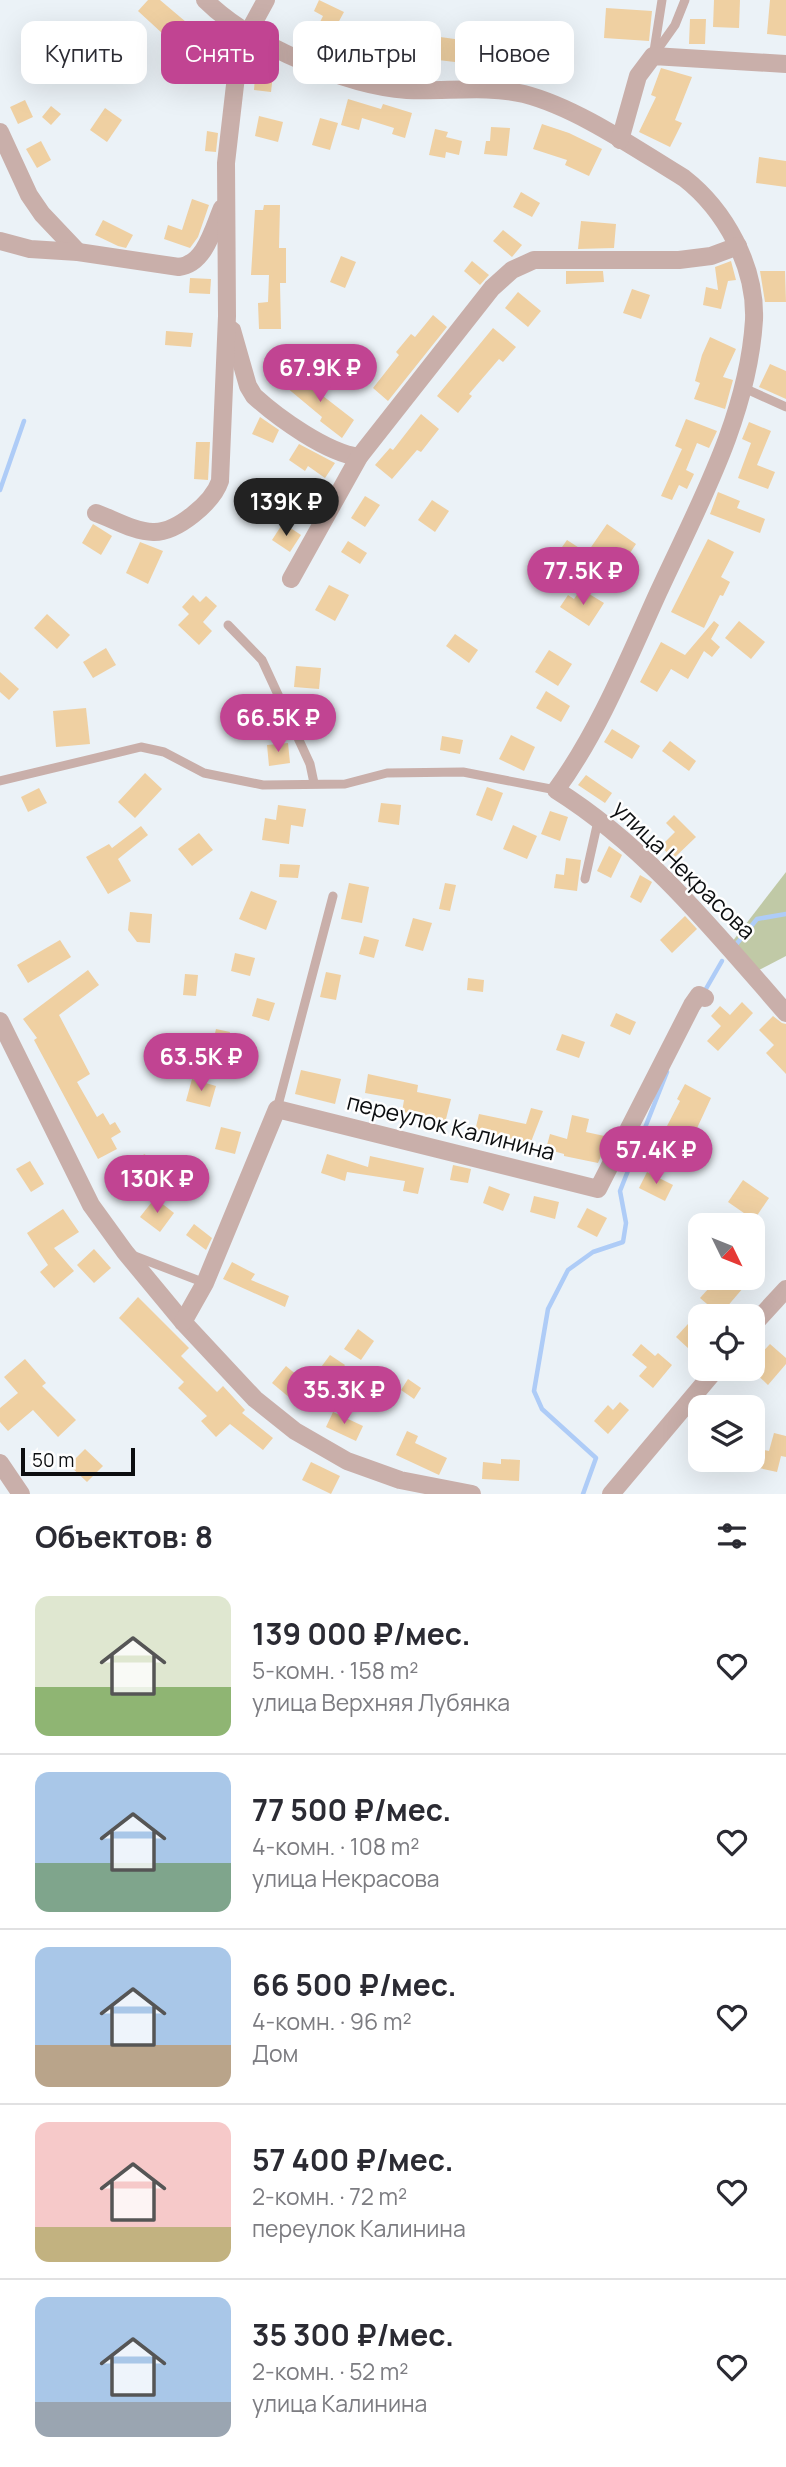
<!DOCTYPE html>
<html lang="ru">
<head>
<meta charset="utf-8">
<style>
	:root { --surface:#fff; --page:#f2f2f3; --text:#2b2b33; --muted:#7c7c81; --line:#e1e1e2; --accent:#c14492 }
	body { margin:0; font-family:Manrope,sans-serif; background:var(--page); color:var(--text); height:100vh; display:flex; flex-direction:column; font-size:26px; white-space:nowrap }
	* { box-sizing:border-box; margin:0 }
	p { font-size:23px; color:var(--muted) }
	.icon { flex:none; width:38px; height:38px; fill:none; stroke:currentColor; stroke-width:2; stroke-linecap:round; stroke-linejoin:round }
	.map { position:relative; height:1494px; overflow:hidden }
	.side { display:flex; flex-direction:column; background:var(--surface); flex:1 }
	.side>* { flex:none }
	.top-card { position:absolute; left:21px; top:21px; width:746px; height:63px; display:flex; gap:14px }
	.needle { width:46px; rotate:133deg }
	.tools { position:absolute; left:688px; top:1213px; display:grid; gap:14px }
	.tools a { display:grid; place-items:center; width:77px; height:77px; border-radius:14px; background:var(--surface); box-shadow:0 7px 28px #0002; font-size:35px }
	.scale { position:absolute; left:21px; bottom:18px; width:114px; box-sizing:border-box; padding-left:7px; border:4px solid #0c0e10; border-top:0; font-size:19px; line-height:24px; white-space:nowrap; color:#0c0e10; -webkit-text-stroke:5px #fefefe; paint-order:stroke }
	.price { position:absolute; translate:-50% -60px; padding:0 16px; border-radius:24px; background:var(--accent); color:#fff; font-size:23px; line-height:46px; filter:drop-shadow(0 2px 4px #0008) }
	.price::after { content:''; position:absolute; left:50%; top:42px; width:21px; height:16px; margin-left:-10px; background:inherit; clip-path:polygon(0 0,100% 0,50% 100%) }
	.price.active { background:#222; color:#fff }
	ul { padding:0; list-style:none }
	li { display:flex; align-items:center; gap:21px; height:175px; padding:0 35px }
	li+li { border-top:2px solid var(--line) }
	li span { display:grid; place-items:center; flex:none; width:196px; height:140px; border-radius:14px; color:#555 }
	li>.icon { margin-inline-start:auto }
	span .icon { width:84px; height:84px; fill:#fffc; stroke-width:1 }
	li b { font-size:30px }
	h2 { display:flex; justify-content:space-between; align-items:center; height:84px; padding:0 35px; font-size:30px }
	.chip { padding:0 24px; border-radius:14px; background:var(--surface); box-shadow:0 7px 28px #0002; font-size:24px; line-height:63px }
	.chip.active { background:var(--accent); color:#fff }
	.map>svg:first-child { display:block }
	.green { fill:#c0c9a6 }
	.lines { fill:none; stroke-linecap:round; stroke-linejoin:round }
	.stream { stroke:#aeccf7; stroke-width:4.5 }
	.building { fill:#efd0a2 }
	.lane { stroke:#c9afaa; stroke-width:9 }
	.street { stroke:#c9afaa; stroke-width:18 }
	.labels { text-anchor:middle; stroke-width:5; stroke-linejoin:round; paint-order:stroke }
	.street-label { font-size:23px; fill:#0c0e10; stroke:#fefefe }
</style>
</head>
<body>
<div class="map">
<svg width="786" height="1494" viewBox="0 0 786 1494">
	<rect width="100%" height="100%" fill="#ebf2f7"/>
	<polygon class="green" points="786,872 786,956 759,970 732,942"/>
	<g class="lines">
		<g class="stream">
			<polyline points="0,490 24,421"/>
			<polyline points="734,947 757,919 786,914"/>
			<polyline points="703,994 722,961"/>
			<polyline points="583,1494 596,1458 542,1409 534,1391 548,1309 568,1270 593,1252 623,1242 626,1223 620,1191 667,1072"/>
		</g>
	</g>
	<g class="building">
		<polygon points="148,0 160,0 186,22 185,24 217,44 205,63 161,38 163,34 138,11"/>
		<polygon points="319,0 344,12 338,23 462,40 463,36 490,40 488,56 473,55 472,64 438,60 438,63 346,51 347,43 317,28 323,16 314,11"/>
		<polygon points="714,0 740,0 739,28 713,27"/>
		<polygon points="770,0 786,0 786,36 767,34"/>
		<polygon points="606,8 652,11 649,41 604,38"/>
		<polygon points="690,19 706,19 705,44 689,44"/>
		<polygon points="535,34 558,39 554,61 563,63 560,80 527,73"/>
		<polygon points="256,64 274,66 271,92 254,90"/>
		<polygon points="661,68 692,77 675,120 682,123 670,147 639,132 656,97 651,95"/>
		<polygon points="348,99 381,109 383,104 412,113 405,138 392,134 394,128 362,118 359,130 341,125"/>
		<polygon points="25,100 33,117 18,124 10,107"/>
		<polygon points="51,106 61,114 51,125 42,117"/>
		<polygon points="105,108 122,120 107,142 90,130"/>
		<polygon points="259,116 283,122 278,142 255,136"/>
		<polygon points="320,118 338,123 330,150 312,145"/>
		<polygon points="542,124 569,133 602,149 589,176 565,165 567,160 533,149"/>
		<polygon points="491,127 510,128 507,156 484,154 486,141 490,141"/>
		<polygon points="435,129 448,132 446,137 462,141 459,155 446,152 445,158 429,155"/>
		<polygon points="207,131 218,133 216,152 205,151"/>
		<polygon points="41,141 51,160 37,168 26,149"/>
		<polygon points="759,157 786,161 786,187 756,183"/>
		<polygon points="521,192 540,203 532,217 513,207"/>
		<polygon points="192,199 209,205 198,237 190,248 164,239 168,225 182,230"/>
		<polygon points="264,205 280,205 279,248 286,248 286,283 280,283 281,329 259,329 258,303 268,302 269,275 251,275 255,210 263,210"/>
		<polygon points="103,220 133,235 126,248 118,246 95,235"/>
		<polygon points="581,221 616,224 614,248 578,249"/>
		<polygon points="503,230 522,245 512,257 493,241"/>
		<polygon points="341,256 356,262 345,288 330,282"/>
		<polygon points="472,261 489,275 480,285 464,271"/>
		<polygon points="731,261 736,280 728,281 721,309 703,305 706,287 718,290 715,267"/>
		<polygon points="566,271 603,271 604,282 566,284"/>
		<polygon points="760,271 785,271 786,302 765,302"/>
		<polygon points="190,278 211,279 210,294 189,293"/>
		<polygon points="632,289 650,295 641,319 623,313"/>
		<polygon points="518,292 541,311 528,327 505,308"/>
		<polygon points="433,315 447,327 388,401 373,388 399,355 396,352 411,334 415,337"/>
		<polygon points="493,328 516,347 503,362 499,359 469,394 472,396 458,413 437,396"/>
		<polygon points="166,331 193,333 191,347 165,345"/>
		<polygon points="710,337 736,349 723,377 733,380 725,409 694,399 700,383 695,381 702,355"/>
		<polygon points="770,364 786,371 786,399 759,387"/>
		<polygon points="299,371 326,393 323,396 354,420 342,438 320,421 322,417 286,387"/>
		<polygon points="421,414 439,429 421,452 417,450 392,479 375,465 390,448 393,450"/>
		<polygon points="260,417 279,430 273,443 252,434"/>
		<polygon points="686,419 717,431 709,448 697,443 686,470 694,474 687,489 679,485 672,500 661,496 682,449 675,446"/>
		<polygon points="749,422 771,431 757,465 775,472 768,489 738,478 751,443 742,439"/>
		<polygon points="196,442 210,442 208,480 194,479"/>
		<polygon points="299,444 335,463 325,478 308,466 305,471 289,460"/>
		<polygon points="718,492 740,501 737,508 765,519 760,533 710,514"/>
		<polygon points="365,496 380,505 365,527 351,518"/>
		<polygon points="432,500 449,511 435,532 418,520"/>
		<polygon points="283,523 301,535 290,552 272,540"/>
		<polygon points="93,524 112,536 101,555 82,543"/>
		<polygon points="607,524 636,544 628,556 621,551 615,561 607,556 590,581 555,557 567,540 587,553"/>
		<polygon points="708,539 734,552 721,577 730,582 723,596 720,595 704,628 671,612"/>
		<polygon points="348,541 367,553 360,564 341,552"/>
		<polygon points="140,542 163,551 148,584 126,573"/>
		<polygon points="329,585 349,595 335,621 315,610"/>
		<polygon points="581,589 604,603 589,626 560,607 568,595 574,599"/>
		<polygon points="193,595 200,602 206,596 217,606 203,622 212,631 199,645 178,625 189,614 182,607"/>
		<polygon points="47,614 70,635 57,649 34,628"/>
		<polygon points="714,621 719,625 711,639 720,647 712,657 704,651 688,679 671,669 657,692 640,682 661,642 685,655"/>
		<polygon points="739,621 765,642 751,659 725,638"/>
		<polygon points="455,634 478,650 469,663 446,646"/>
		<polygon points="106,648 116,665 93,678 83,662"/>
		<polygon points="549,650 572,664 558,686 535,672"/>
		<polygon points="296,666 321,668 319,689 294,687"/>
		<polygon points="0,672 19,689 9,700 0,692"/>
		<polygon points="546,691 570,706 561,722 536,708"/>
		<polygon points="86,708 90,744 56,747 53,711"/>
		<polygon points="612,729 640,746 632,759 604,742"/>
		<polygon points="511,735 535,747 524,771 499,759"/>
		<polygon points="442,736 463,740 460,754 440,750"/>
		<polygon points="670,741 696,761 689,771 662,751"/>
		<polygon points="288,743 290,763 269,766 267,745"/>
		<polygon points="145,773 162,789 135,818 118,802"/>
		<polygon points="586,775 612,793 605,803 578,785"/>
		<polygon points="487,787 503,793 492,821 476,815"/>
		<polygon points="39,788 47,803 28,812 21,797"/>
		<polygon points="381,803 401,805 399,825 378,822"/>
		<polygon points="278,805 306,809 303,827 291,825 289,844 262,840 265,818 276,820"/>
		<polygon points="550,811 568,817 560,841 541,834"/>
		<polygon points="674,815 696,837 673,859 661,846 675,832 666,823"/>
		<polygon points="513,825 537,836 527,859 503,849"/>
		<polygon points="141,826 148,835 118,859 131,881 108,894 86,857 109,844 112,848"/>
		<polygon points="199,833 213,850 192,866 178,849"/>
		<polygon points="609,846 622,855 611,878 597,871"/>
		<polygon points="566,858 581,860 577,891 554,888 556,874 564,875"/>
		<polygon points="280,864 300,865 298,878 279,877"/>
		<polygon points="640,875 652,882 641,903 630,897"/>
		<polygon points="349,883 369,887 362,923 341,919"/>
		<polygon points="445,883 456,885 450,911 439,909"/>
		<polygon points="251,891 277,901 266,930 239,919"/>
		<polygon points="130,912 152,914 150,943 137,942 128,930"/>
		<polygon points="685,916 697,929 672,953 660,940"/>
		<polygon points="413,918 432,923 423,951 405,946"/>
		<polygon points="364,936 379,940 374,958 359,954"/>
		<polygon points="60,940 71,957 28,983 17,965"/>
		<polygon points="235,953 255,958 250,976 231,971"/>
		<polygon points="88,970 99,985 59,1015 90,1074 77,1082 97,1117 103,1113 110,1125 115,1122 121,1132 111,1138 117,1149 98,1159 34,1040 37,1038 23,1019"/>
		<polygon points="326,972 341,975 336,1000 320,997"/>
		<polygon points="185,974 198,975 196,996 183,995"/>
		<polygon points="468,978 484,980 483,992 467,990"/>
		<polygon points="257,998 275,1003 269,1021 252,1016"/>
		<polygon points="742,1002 753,1013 718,1051 707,1041 721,1026 711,1016 720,1006 730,1015"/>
		<polygon points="616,1013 636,1022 630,1035 610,1026"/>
		<polygon points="773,1016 782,1023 786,1024 786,1074 766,1053 774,1045 759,1030"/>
		<polygon points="216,1029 230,1032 226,1049 212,1046"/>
		<polygon points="562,1034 585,1042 579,1058 556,1050"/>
		<polygon points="301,1070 341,1079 335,1104 295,1094"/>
		<polygon points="368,1074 418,1085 417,1092 451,1099 445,1123 427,1119 428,1116 402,1112 404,1100 365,1093"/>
		<polygon points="192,1079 216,1086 210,1107 186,1101"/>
		<polygon points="685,1084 711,1098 692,1139 667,1126 680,1101 677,1099"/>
		<polygon points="531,1108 543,1111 529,1147 521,1145 522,1141 475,1131 479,1114 526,1124"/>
		<polygon points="572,1115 589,1119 586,1132 609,1137 598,1163 564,1156 564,1154 546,1149 550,1134 567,1139"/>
		<polygon points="221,1127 241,1132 235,1154 215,1149"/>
		<polygon points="144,1154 159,1163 142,1190 128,1182"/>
		<polygon points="327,1154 368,1167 370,1156 424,1168 418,1194 403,1191 405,1181 347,1172 345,1181 321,1173"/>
		<polygon points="30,1161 44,1184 31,1192 16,1169"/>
		<polygon points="453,1165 471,1169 468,1183 450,1180"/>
		<polygon points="647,1172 673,1185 665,1201 639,1188"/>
		<polygon points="743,1180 769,1198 754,1220 728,1202"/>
		<polygon points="489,1186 510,1194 503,1211 483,1203"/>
		<polygon points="534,1196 559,1202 555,1219 530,1212"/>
		<polygon points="155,1198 174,1213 160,1232 140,1217"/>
		<polygon points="587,1208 607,1218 597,1237 577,1227"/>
		<polygon points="63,1209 79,1232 54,1248 74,1271 54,1288 40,1272 48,1265 27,1233"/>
		<polygon points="194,1224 212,1238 206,1250 186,1235"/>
		<polygon points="94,1249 111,1268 94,1283 77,1265"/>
		<polygon points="232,1262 255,1274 251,1280 289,1296 285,1307 223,1279"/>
		<polygon points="718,1278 731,1278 743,1288 720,1315 700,1298"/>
		<polygon points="138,1297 189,1348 181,1356 217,1392 223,1386 245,1410 242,1413 273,1438 263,1450 230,1424 216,1437 201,1421 207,1416 178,1388 184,1382 119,1318"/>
		<polygon points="700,1311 700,1337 689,1349 676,1337"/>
		<polygon points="358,1329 374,1341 361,1360 344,1349"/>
		<polygon points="641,1344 655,1356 658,1353 672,1365 653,1388 639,1376 647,1367 632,1355"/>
		<polygon points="770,1344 786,1358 786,1364 768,1385 750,1368 752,1368 752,1363"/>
		<polygon points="330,1355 345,1365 330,1385 316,1374"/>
		<polygon points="25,1359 46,1383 42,1386 76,1420 58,1437 33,1410 8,1431 0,1422 0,1408 18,1393 4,1377"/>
		<polygon points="286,1366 304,1381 290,1398 272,1383"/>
		<polygon points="408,1379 421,1388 414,1399 401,1390"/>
		<polygon points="620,1402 629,1410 608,1434 594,1421 608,1405 613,1410"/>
		<polygon points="333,1412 363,1426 356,1441 326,1427"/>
		<polygon points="407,1431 418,1436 415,1443 447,1458 439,1475 396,1455"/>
		<polygon points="774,1433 786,1436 786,1457 781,1456 777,1472 759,1468 764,1450 769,1451"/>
		<polygon points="85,1449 103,1466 87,1482 69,1465"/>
		<polygon points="501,1459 520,1460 519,1481 482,1479 483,1462 501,1464"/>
		<polygon points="311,1462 340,1476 331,1494 302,1480"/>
	</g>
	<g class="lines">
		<g class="lane">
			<polyline points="654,51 662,0"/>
			<polyline points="653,56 675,25 685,0"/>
			<polyline points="744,388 786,407"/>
			<polyline points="228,625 262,660 310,764 314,783"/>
			<polyline points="0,781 141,747 164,752 204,773 263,785 345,784 387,773 463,772 556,790"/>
			<polyline points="585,879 598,821"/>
			<polyline points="277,1109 333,896"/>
			<polyline points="132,1255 205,1283"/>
		</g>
		<g class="street">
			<path d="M205,0C248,43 345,86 407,90C445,92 486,85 524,94C578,108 636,149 684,178C725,210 756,266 754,320C748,417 698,506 658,593C629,657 598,733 556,790C647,847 716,933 786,1013"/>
			<polyline points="0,132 29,195 42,214 78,252"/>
			<polyline points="620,140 638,76 653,56 786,64"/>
			<path d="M0,241L30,249L78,252L179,267C205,264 213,229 222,208"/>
			<path d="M232,330L248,386L254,396C278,418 327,453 359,457"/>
			<path d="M96,513C113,519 135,532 153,532C177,533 213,502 220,481L227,316L226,163L238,59L248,33L266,0"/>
			<polyline points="291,579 359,457 492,288 512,270 534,260 679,260 711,256 738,246"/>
			<polyline points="0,1021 91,1205 125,1252 183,1322 255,1399 295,1431 347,1461 400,1480 472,1494"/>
			<polyline points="183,1322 205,1283 277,1109 598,1189 692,1005 699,995 705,998"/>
			<polyline points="752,1326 786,1289"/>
			<polyline points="0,1463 21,1494"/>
			<polyline points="611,1494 717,1368"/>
		</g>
	</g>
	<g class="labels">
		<g class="street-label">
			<text transform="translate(684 870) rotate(44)" y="8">улица Некрасова</text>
			<text transform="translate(451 1127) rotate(14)" y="8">переулок Калинина</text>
		</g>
	</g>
</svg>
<div class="tools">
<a><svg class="needle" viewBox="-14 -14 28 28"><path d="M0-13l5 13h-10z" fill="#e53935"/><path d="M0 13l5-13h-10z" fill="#7c7c81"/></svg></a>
<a><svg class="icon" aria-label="locate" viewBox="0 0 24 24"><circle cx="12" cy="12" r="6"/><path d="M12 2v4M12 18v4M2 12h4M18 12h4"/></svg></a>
<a><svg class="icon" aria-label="layers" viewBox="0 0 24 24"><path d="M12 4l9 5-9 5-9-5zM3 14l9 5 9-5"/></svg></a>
</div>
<div class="scale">50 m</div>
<b class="price" style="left:320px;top:404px">67.9K ₽</b>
<b class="price active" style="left:286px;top:538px">139K ₽</b>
<b class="price" style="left:583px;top:607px">77.5K ₽</b>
<b class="price" style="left:278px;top:754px">66.5K ₽</b>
<b class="price" style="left:201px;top:1093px">63.5K ₽</b>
<b class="price" style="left:656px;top:1186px">57.4K ₽</b>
<b class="price" style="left:157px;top:1215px">130K ₽</b>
<b class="price" style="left:344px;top:1426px">35.3K ₽</b>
<div class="top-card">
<a class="chip">Купить</a>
<a class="chip active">Снять</a>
<a class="chip">Фильтры</a>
<a class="chip">Новое</a>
</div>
</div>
<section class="side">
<h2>Объектов: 8<svg class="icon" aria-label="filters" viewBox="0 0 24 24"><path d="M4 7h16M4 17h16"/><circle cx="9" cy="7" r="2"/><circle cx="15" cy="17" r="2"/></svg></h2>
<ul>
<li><span style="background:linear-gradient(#dfe7d0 65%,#8fb573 0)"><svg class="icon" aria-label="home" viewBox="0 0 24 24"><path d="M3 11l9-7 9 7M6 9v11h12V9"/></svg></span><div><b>139 000 ₽/мес.</b><p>5-комн. · 158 m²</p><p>улица Верхняя Лубянка</p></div><svg class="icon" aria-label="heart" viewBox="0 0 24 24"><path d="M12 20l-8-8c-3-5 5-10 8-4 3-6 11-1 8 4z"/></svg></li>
<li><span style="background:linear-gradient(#a9c7e8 65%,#7fa58c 0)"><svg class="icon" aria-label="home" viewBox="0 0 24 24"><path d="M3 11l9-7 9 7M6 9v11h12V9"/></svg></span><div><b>77 500 ₽/мес.</b><p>4-комн. · 108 m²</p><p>улица Некрасова</p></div><svg class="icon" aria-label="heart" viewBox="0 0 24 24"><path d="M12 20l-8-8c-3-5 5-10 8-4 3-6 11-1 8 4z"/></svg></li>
<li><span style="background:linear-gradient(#a9c7e8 70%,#b9a48a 0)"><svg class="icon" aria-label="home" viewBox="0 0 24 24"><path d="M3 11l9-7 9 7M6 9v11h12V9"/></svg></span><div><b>66 500 ₽/мес.</b><p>4-комн. · 96 m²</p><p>Дом</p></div><svg class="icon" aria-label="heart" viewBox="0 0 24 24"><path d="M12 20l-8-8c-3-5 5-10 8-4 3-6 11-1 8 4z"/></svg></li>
<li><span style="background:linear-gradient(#f6c9c9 75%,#c2b280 0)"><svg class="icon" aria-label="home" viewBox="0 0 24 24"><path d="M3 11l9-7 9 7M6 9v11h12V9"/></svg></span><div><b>57 400 ₽/мес.</b><p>2-комн. · 72 m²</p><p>переулок Калинина</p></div><svg class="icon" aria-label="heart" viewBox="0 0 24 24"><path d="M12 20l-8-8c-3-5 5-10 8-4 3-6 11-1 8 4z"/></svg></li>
<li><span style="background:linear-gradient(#a9c7e8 75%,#9aa5b1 0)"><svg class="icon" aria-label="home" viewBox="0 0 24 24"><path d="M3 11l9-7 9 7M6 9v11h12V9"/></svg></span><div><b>35 300 ₽/мес.</b><p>2-комн. · 52 m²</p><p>улица Калинина</p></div><svg class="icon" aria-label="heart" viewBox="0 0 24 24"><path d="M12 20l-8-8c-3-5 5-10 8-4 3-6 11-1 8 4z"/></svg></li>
</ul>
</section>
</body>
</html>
